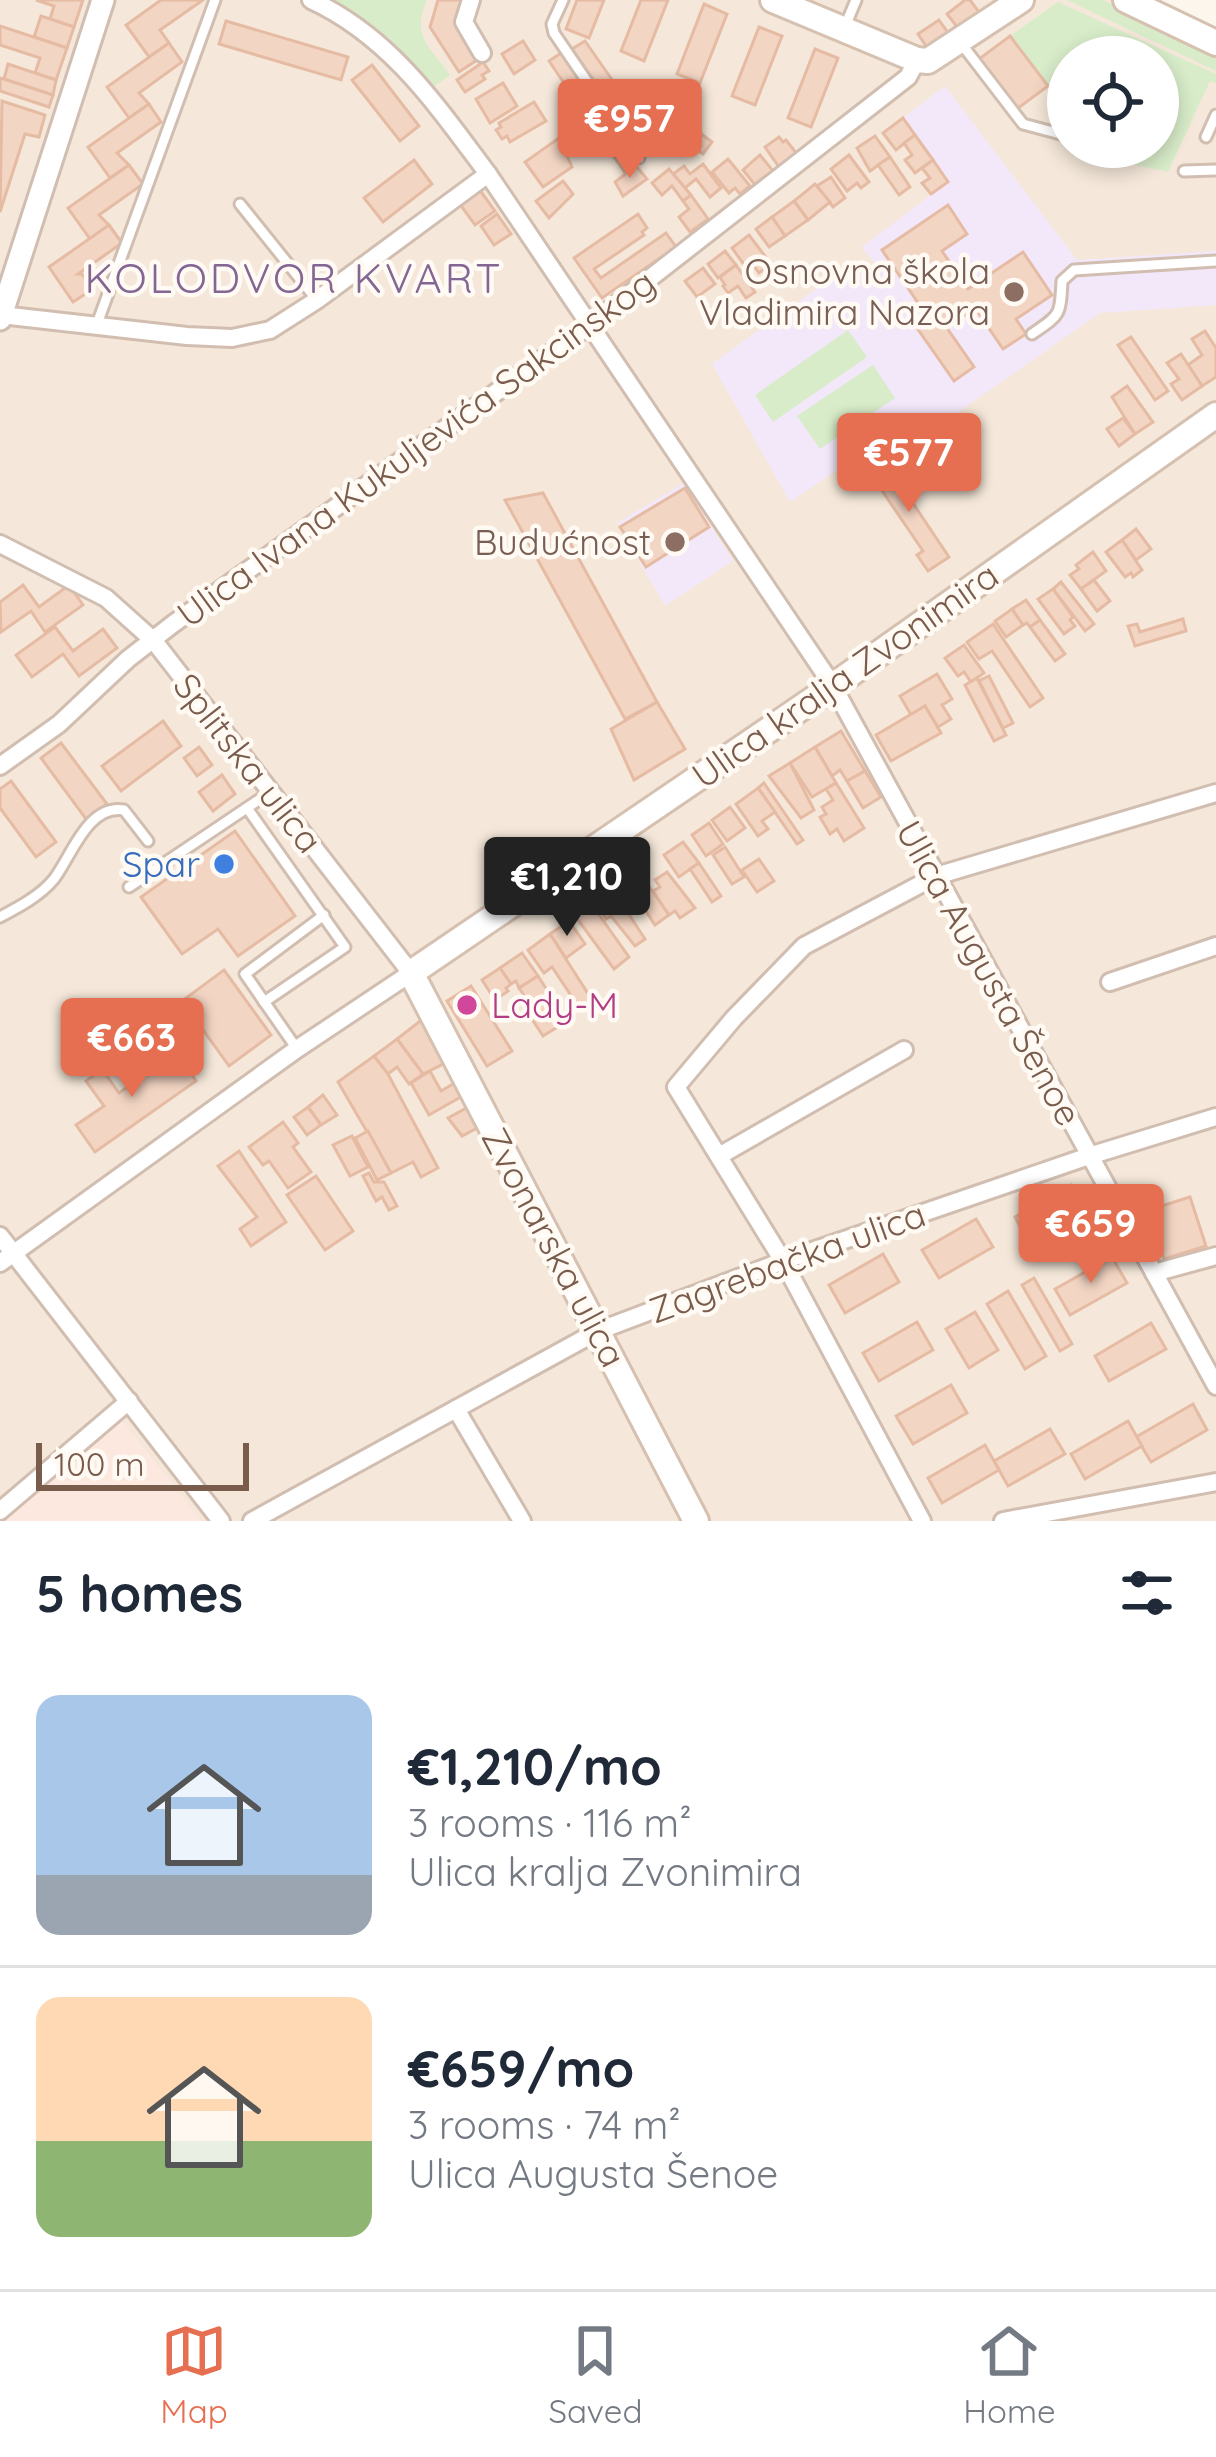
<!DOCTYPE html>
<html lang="en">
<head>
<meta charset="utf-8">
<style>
	:root { --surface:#fff; --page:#f2f2f3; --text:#1f2937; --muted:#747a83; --line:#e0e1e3; --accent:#e76f51 }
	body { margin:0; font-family:Quicksand,sans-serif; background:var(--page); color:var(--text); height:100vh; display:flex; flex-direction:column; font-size:45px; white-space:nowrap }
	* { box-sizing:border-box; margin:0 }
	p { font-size:39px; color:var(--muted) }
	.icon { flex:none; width:66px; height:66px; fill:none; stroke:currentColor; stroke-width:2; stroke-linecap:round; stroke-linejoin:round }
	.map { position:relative; height:1521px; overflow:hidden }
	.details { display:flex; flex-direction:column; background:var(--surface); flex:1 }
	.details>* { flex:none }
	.tools { position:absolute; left:1047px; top:36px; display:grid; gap:24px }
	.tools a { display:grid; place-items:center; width:132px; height:132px; border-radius:50%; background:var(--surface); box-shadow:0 6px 18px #0003; font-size:60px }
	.scale { position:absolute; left:36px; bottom:30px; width:213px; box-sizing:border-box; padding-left:12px; border:6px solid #7a5c4d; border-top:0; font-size:33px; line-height:42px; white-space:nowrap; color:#7a5c4d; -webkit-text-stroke:9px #fffaf3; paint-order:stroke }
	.price { position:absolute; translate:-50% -102px; padding:0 27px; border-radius:12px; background:var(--accent); color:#fff; font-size:39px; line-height:78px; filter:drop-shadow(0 3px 6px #0008) }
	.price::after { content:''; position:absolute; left:50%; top:72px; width:36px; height:27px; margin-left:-18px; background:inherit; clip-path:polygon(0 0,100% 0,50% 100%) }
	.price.selected { background:#222; color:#fff }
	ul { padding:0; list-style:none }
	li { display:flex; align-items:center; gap:36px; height:300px; padding:0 36px }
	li+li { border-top:3px solid var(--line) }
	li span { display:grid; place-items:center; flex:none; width:336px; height:240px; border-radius:24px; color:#555 }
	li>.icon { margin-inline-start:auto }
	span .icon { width:144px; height:144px; fill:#fffc; stroke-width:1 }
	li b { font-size:51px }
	h2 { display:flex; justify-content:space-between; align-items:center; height:144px; padding:0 36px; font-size:51px }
	.menu { display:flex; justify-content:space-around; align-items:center; height:168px; border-top:3px solid var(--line); background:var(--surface); font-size:33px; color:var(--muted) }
	.menu a { display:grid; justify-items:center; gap:6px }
	.menu .selected { color:var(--accent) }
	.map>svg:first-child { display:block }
	.residential { fill:#f5e8da; fill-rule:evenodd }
	.commercial { fill:#fde8e0 }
	.education { fill:#f3e8fa }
	.green { fill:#d8ecc9 }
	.building { fill:#f3d5c3; stroke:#e6bba3; stroke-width:3 }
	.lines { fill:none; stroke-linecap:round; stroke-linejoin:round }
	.service-casing { stroke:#d1beb0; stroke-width:15 }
	.minor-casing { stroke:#d1beb0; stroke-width:22 }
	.tertiary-casing { stroke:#d1beb0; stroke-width:27 }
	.secondary-casing { stroke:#d6c0b0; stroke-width:30 }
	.service { stroke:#fff; stroke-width:9 }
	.minor { stroke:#fff; stroke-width:16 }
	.tertiary { stroke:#fff; stroke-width:21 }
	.secondary { stroke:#fff; stroke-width:24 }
	.education-dot { fill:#8d6e63; stroke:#fffaf3; stroke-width:4.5 }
	.shop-dot { fill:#3f7fe0; stroke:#fffaf3; stroke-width:4.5 }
	.hotel-dot { fill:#d1479c; stroke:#fffaf3; stroke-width:4.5 }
	.labels { text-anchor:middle; stroke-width:9; stroke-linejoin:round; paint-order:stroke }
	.education-label { font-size:36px; fill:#785e54; stroke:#fffaf3; text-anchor:end }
	.street-label { font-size:36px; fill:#7a5c4d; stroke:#fffaf3 }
	.shop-label { font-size:36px; fill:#366cbe; stroke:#fffaf3; text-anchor:end }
	.hotel-label { font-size:36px; fill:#b23c85; stroke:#fffaf3; text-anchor:start }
	.quarter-label { font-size:42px; letter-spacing:3px; fill:#846695; stroke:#fffaf3 }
</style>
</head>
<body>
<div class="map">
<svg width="1216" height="1521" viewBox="0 0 1216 1521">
	<rect width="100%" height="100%" fill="#fdf6ec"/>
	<path class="residential" d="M0,0H1141L1216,35V1521H0ZM1068,57H1158V147H1068Z"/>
	<polygon class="commercial" points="120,1418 201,1521 0,1521 0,1520"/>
	<g class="education">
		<polygon points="945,86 1077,260 1216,251 1216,305 1100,313 931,431 853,459 790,502 712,364 841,271 848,279 876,265 862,247 948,182 903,118"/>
		<polygon points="684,483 733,561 665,606 617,523"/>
	</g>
	<g class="green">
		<path d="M329,0H427C411,36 429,46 450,75L432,88L393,43Z"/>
		<polygon points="1067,0 1103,0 1216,53 1216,71"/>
		<polygon points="1058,2 1216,74 1216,83 1210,81 1168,172 1098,157 1100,147 1158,147 1158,57 1068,57 1068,109 1049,100 1051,91 1010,36"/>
		<polygon points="848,330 867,357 773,422 755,395"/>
		<polygon points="873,365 895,398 820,449 797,416"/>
	</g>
	<g class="building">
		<polygon points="36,0 83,0 74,27 50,19 54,6"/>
		<polygon points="161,0 203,0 160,30 169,43 149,57 126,25"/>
		<polygon points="438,0 465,0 480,58 459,72 430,27"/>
		<polygon points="577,0 604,0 589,38 566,29"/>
		<polygon points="641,0 668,0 644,61 621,51"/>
		<polygon points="965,0 970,0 982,16 962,33 947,14"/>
		<polygon points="704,4 727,14 700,83 677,74"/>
		<polygon points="41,16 74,27 67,48 34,37"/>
		<polygon points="939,20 953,40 932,55 918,34"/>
		<polygon points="226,21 348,57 341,80 219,44"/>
		<polygon points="0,26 67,48 56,80 35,73 40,58 0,45"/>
		<polygon points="759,27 782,36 755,105 732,96"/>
		<polygon points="1010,36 1048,86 1017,109 979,59"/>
		<polygon points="523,41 535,60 514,74 502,54"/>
		<polygon points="585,41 659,147 646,156 572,49"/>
		<polygon points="169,43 182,62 139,93 149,104 129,118 107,87"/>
		<polygon points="815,49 838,58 811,127 788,118"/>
		<polygon points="561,53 636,166 625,173 549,61"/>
		<polygon points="483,62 489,71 482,75 485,79 465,92 457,80"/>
		<polygon points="8,64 56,80 53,95 4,79"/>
		<polygon points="372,65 419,126 400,141 352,80"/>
		<polygon points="0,78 53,95 49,107 0,91"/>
		<polygon points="503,83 517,106 490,123 476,99"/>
		<polygon points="2,101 45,115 39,137 25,134 0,212"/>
		<polygon points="534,102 546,121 510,142 507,136 502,139 496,130 501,127 499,123"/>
		<polygon points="149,104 161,122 117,153 129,165 110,178 88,147"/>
		<polygon points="903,118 915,135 896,150 883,133"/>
		<polygon points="687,123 712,142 703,154 678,136"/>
		<polygon points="915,135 933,160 915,173 905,160 912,155 904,143"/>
		<polygon points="875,136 890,157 870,171 857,148"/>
		<polygon points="779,137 783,142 786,140 797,154 779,167 765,147"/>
		<polygon points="559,138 572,167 543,187 525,162"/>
		<polygon points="760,155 773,171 755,185 743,170"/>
		<polygon points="849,155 869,182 861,188 857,183 847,191 831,169"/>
		<polygon points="890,157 910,187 899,195 878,165"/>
		<polygon points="728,159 750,186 740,194 735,188 729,193 712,172"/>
		<polygon points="414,160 432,184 383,222 364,198"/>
		<polygon points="933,160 948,182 931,194 922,183 930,178 922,168"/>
		<polygon points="703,164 721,188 710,197 696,179 685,188 673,174 684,166 690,174"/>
		<polygon points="129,165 143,184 99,215 109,225 90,239 68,208"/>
		<polygon points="636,166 647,179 623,196 615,182"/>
		<polygon points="669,169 691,195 683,201 672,186 662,195 652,183"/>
		<polygon points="831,177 845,198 833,207 817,186"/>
		<polygon points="563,181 573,194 549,218 536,201"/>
		<polygon points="815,184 830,202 808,220 794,201"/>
		<polygon points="479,189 495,211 475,225 459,203"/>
		<polygon points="691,195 708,219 690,232 679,217 689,209 683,201"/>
		<polygon points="794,201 808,220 785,236 772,217"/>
		<polygon points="948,205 967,234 942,251 968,289 1023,252 1052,295 1016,319 1026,334 1003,349 975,308 947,328 974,367 954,381 917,328 929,319 882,250"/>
		<polygon points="497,214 511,234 494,245 481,226"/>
		<polygon points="638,214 647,228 642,232 644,235 594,269 601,278 666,233 676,247 602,298 574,258"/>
		<polygon points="772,217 785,236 769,247 756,229"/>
		<polygon points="109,225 122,243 78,274 82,274 93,289 73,302 49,267"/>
		<polygon points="749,235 771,264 759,273 751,262 745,266 732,248"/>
		<polygon points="725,251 736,265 718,278 708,264"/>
		<polygon points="736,265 755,292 746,298 738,286 728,293 723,286 725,285 720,277"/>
		<polygon points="703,268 715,284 697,297 685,281"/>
		<polygon points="1205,331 1216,348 1216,377 1202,386 1188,365 1202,355 1192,339"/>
		<polygon points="1131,337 1168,391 1155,400 1118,345"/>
		<polygon points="1181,354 1202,386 1182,400 1171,384 1179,379 1167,363"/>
		<polygon points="1127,386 1153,422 1135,434 1112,397"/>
		<polygon points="1123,418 1135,434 1119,446 1107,429"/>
		<polygon points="882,457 949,557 928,571 917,555 923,551 866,467"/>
		<polygon points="685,488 709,527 646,567 620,527"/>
		<polygon points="543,493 657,702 625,719 505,500"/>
		<polygon points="1136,529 1151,549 1136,560 1122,540"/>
		<polygon points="1122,540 1142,570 1133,577 1131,573 1125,577 1106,552"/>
		<polygon points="1093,552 1106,571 1081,589 1070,575 1079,569 1076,565"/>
		<polygon points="1094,580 1110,601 1097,611 1081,589"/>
		<polygon points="1061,582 1094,624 1085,631 1053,589"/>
		<polygon points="23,585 39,607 69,585 83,605 45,632 31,611 1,632 0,602"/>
		<polygon points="1053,589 1073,617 1070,620 1075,626 1064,634 1038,599"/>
		<polygon points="1026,600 1040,620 1030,627 1027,623 1023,625 1012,609"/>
		<polygon points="1012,609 1023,625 1006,637 995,621"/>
		<polygon points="1183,619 1186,631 1135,646 1128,626 1137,624 1140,632"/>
		<polygon points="1040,620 1065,654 1055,661 1030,627"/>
		<polygon points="993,624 1043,698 1030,707 992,651 979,659 967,642"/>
		<polygon points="55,627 73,651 103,629 117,648 79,676 63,654 32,677 16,655"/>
		<polygon points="964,645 984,673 971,682 964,672 958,676 945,658"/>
		<polygon points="937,674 952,699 942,705 951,719 938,727 925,706 911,715 900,696"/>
		<polygon points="989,676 1013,723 1003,728 979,681"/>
		<polygon points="977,678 1006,735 994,741 965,685"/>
		<polygon points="657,702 685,749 634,780 611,729"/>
		<polygon points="925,706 941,733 891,761 876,735"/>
		<polygon points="163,721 181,746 121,791 102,766"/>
		<polygon points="841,731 865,771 847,781 840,770 832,776 815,747"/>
		<polygon points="61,743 107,804 86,819 41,758"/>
		<polygon points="199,747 212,765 197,776 184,758"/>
		<polygon points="815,747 836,783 812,797 790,763"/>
		<polygon points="790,763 814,810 801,818 769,776"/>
		<polygon points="865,771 881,797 863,808 847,781"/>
		<polygon points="222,775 235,794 213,811 199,792"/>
		<polygon points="11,781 56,842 36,857 0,808 0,789"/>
		<polygon points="764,783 803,840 797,844 758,788"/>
		<polygon points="836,783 864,828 844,841 837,829 830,834 820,817 826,814 822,807 833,800 826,789"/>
		<polygon points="758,788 775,812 762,821 768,829 758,836 736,804"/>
		<polygon points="730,807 745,828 727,841 712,820"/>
		<polygon points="709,823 723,844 706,856 692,835"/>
		<polygon points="235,831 295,916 238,956 218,929 182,954 141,897"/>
		<polygon points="683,842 699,863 679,877 664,855"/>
		<polygon points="725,847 744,877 732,884 713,855"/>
		<polygon points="759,859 774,881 757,892 742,870"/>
		<polygon points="699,863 721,896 712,902 690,869"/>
		<polygon points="639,872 669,915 655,925 640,902 633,907 619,886"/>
		<polygon points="667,872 695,908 680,918 675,911 669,915 653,891 660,887 655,880"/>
		<polygon points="613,890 645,939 635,946 611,916 606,919 595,902"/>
		<polygon points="592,905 629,957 614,969 576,917"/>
		<polygon points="569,921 585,944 566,958 550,934"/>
		<polygon points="550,934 592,1000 580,1009 552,967 544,973 528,950"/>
		<polygon points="522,953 538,976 519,988 516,981 511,984 500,968"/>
		<polygon points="500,968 511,984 506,988 508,991 495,1000 482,980"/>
		<polygon points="224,970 271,1035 229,1066 182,1001"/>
		<polygon points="538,976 567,1021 543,1036 532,1019 538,1016 519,988"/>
		<polygon points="471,986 512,1051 487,1066 447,1001"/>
		<polygon points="424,1018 449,1061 423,1074 397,1039"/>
		<polygon points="397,1039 423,1074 409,1084 397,1067 388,1074 374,1056"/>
		<polygon points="176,1053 196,1081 95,1152 76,1125 104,1106 86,1081 102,1069 119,1093"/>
		<polygon points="374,1056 388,1074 438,1168 421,1177 413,1162 391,1173 338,1082"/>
		<polygon points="430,1071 441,1091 458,1081 466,1094 429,1115 411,1083"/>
		<polygon points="323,1095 337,1115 321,1125 308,1107"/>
		<polygon points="470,1106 481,1126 462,1136 448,1118"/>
		<polygon points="308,1107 321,1125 307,1135 294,1117"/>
		<polygon points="283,1122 298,1143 293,1147 311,1172 288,1188 269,1161 263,1165 249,1147"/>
		<polygon points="368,1131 391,1173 377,1180 355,1138"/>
		<polygon points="352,1136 368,1167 350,1176 333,1145"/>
		<polygon points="239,1151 286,1222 251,1246 240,1229 257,1217 218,1166"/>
		<polygon points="369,1173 374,1182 384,1182 397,1206 389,1210 382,1197 376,1201 363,1176"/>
		<polygon points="316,1176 353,1231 325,1250 287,1195"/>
		<polygon points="1071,1185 1086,1211 1029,1243 1015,1217"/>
		<polygon points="1190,1197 1206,1246 1164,1259 1149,1210"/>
		<polygon points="976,1219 993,1247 939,1278 922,1250"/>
		<polygon points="883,1254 899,1282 845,1313 829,1285"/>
		<polygon points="1112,1257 1127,1283 1070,1315 1055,1289"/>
		<polygon points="1034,1278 1072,1344 1060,1351 1022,1285"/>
		<polygon points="1008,1291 1046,1356 1025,1369 987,1304"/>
		<polygon points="975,1312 998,1350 969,1368 946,1329"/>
		<polygon points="917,1322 933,1350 879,1381 863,1353"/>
		<polygon points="1151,1323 1166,1349 1109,1381 1095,1356"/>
		<polygon points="951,1385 967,1413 913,1444 896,1416"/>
		<polygon points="1193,1404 1207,1430 1151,1462 1136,1437"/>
		<polygon points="1128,1421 1142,1446 1085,1479 1071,1454"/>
		<polygon points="1050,1429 1065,1454 1008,1486 994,1461"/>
		<polygon points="985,1445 999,1470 942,1503 928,1478"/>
	</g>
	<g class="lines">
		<g class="service-casing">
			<g id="service">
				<polyline points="563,0 552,24 554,33 639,158"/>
				<polyline points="846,24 856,0"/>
				<polyline points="960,42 1023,124 1068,136"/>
				<polyline points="1206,137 1216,115"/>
				<polyline points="1184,171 1216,170"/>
				<polyline points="240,204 317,300"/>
				<polyline points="97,324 215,0"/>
				<path d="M1032,334C1061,314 1060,316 1062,281L1074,270L1216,261"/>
				<polyline points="247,808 345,947 264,1002"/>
				<polyline points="129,887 269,793"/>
				<path d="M0,917C19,907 40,896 54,879C72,855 88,804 124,810L148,841"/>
				<polyline points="297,1049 245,974 324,915"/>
			</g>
		</g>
		<g class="minor-casing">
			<g id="minor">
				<path d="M311,0C391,37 437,106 488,174L833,686L1216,1386"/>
				<polyline points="471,0 464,22 482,53"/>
				<polyline points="1,315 187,336 232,338 270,330 317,300 488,174"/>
				<polyline points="0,544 106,598 154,641 411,973 297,1049 0,1263"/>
				<polyline points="0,766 59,724 128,659 173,624 590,325 908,77 917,60"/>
				<polyline points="1110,982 1216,946"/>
				<polyline points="719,1156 904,1050"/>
				<polyline points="0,1236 221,1521"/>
				<polyline points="1154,1273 1216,1256"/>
				<polyline points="456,1409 522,1521"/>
				<polyline points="0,1511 129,1401"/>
				<polyline points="252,1521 598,1331 783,1261 1089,1156 1216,1117"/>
				<polyline points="922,1521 783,1261 676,1087 734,1018 804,946 936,876 1216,793"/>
				<polyline points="1003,1521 1216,1482"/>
			</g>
		</g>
		<g class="tertiary-casing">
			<polyline id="tertiary" points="0,319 103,0"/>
		</g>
		<g class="secondary-casing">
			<g id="secondary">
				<polyline points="773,0 917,60 928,61 1021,0"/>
				<polyline points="1126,0 1216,43"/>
				<polyline points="696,1521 411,973 833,686 1216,415"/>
			</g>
		</g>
		<use href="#service" class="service"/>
		<use href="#minor" class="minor"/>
		<use href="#tertiary" class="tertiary"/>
		<use href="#secondary" class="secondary"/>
	</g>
	<g class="education-dot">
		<circle cx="1014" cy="292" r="12"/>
		<circle cx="675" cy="542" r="12"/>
	</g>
	<circle class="shop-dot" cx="224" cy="864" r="12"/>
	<circle class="hotel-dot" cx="467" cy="1005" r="12"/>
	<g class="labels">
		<g class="education-label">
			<text x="990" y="284">Osnovna škola<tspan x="990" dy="41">Vladimira Nazora</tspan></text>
			<text x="651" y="555">Budućnost</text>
		</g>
		<g class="street-label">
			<text transform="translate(416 448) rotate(-36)" y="13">Ulica Ivana Kukuljevića Sakcinskog</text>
			<text transform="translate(845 675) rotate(-35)" y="13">Ulica kralja Zvonimira</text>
			<text transform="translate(248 763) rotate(52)" y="13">Splitska ulica</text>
			<text transform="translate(989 973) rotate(61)" y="13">Ulica Augusta Šenoe</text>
			<text transform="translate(554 1247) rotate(62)" y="13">Zvonarska ulica</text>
			<text transform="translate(787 1262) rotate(-20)" y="13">Zagrebačka ulica</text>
		</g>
		<g class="shop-label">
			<text x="200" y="877">Spar</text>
		</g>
		<g class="hotel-label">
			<text x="491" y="1018">Lady-M</text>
		</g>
		<g class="quarter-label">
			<text x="294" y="293">KOLODVOR KVART</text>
		</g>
	</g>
</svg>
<div class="tools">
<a><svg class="icon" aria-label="locate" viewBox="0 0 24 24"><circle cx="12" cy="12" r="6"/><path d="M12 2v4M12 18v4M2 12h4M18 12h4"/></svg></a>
</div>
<div class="scale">100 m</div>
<b class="price" style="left:630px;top:181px">€957</b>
<b class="price" style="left:909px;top:515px">€577</b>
<b class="price selected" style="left:567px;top:939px">€1,210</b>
<b class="price" style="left:132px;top:1100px">€663</b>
<b class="price" style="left:1091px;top:1286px">€659</b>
</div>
<section class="details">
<h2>5 homes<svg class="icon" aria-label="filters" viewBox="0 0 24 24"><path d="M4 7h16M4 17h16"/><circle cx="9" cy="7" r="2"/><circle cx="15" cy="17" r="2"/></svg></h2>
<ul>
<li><span style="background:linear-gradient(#a9c7e8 75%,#9aa5b1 0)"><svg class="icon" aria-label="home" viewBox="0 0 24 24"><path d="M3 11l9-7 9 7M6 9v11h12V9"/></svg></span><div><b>€1,210/mo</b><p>3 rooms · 116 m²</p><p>Ulica kralja Zvonimira</p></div></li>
<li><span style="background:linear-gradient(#ffd9b3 60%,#8fb573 0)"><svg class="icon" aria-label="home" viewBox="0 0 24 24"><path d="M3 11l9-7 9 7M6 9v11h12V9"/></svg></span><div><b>€659/mo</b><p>3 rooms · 74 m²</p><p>Ulica Augusta Šenoe</p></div></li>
</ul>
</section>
<nav class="menu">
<a class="selected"><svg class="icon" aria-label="map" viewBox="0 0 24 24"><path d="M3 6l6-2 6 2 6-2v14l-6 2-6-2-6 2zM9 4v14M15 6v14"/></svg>Map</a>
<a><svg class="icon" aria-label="saved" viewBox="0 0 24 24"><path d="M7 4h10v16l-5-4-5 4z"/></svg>Saved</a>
<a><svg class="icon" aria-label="home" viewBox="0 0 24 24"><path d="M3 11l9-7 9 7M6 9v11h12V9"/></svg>Home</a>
</nav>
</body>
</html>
